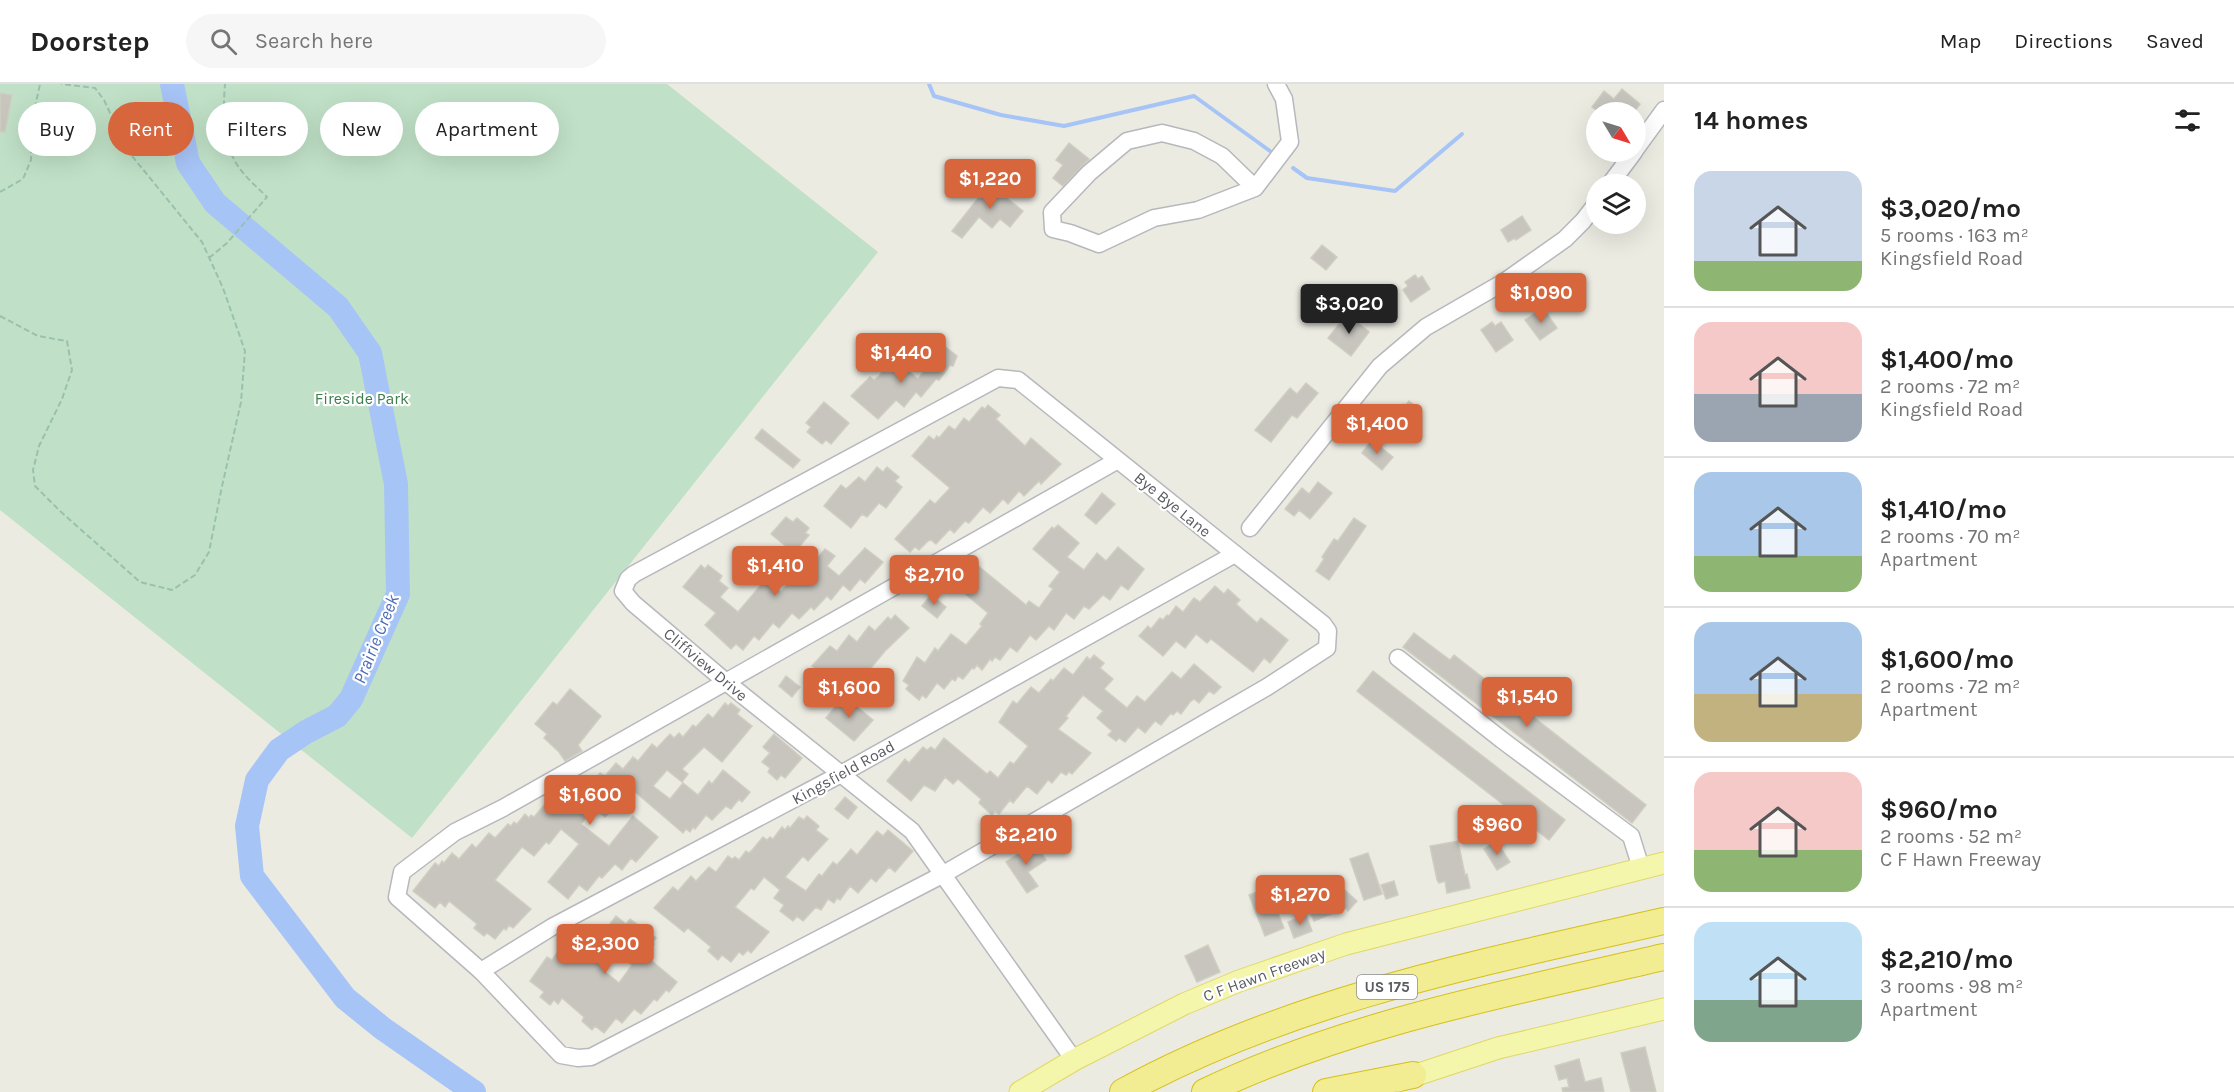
<!DOCTYPE html>
<html lang="en">
<head>
<meta charset="utf-8">
<style>
	:root { --surface:#fff; --page:#f6f6f6; --text:#222; --muted:#767676; --line:#e0e0e0; --accent:#d7663c }
	body { margin:0; font-family:Karla,sans-serif; background:var(--page); color:var(--text); height:100vh; display:flex; flex-direction:column; font-size:22px; white-space:nowrap }
	* { box-sizing:border-box; margin:0 }
	p { font-size:20px; color:var(--muted) }
	.icon { flex:none; width:33px; height:33px; fill:none; stroke:currentColor; stroke-width:2; stroke-linecap:round; stroke-linejoin:round }
	.map { position:relative; flex:1; overflow:hidden }
	.side { display:flex; flex-direction:column; background:var(--surface); width:570px }
	.side>* { flex:none }
	.top-card { position:absolute; left:18px; top:18px; width:570px; height:54px; display:flex; gap:12px }
	.needle { width:39px; rotate:128deg }
	.controls { position:absolute; left:1586px; top:18px; display:grid; gap:12px }
	.controls a { display:grid; place-items:center; width:60px; height:60px; border-radius:50%; background:var(--surface); box-shadow:0 6px 24px #0002; font-size:30px }
	.price { position:absolute; translate:-50% -51px; padding:0 14px; border-radius:6px; background:var(--accent); color:#fff; font-size:20px; line-height:39px; filter:drop-shadow(0 2px 3px #0008) }
	.price::after { content:''; position:absolute; left:50%; top:36px; width:18px; height:14px; margin-left:-9px; background:inherit; clip-path:polygon(0 0,100% 0,50% 100%) }
	.price.on { background:#222; color:#fff }
	ul { padding:0; list-style:none }
	li { display:flex; align-items:center; gap:18px; height:150px; padding:0 30px }
	li+li { border-top:2px solid var(--line) }
	li span { display:grid; place-items:center; flex:none; width:168px; height:120px; border-radius:18px; color:#555 }
	li>.icon { margin-inline-start:auto }
	span .icon { width:72px; height:72px; fill:#fffc; stroke-width:1 }
	li b { font-size:26px }
	h2 { display:flex; justify-content:space-between; align-items:center; height:72px; padding:0 30px; font-size:26px }
	.chip { padding:0 21px; border-radius:27px; background:var(--surface); box-shadow:0 6px 24px #0002; font-size:21px; line-height:54px }
	.chip.on { background:var(--accent); color:#fff }
	header { display:flex; align-items:center; gap:36px; box-sizing:border-box; height:84px; padding:0 30px; background:var(--surface); border-bottom:2px solid var(--line) }
	header strong { font-size:28px }
	nav { display:flex; gap:33px; margin-inline-start:auto; font-size:21px }
	.search { width:420px; height:54px; background:var(--page); display:flex; align-items:center; gap:15px; box-sizing:border-box; padding:0 21px; border-radius:33px; color:var(--muted); font-size:22px }
	main { display:flex; flex:1; min-height:0 }
	.map>svg:first-child { display:block }
	.green { fill:#c0e1c7 }
	.lines { fill:none; stroke-linecap:round; stroke-linejoin:round }
	.stream { stroke:#a7c4f6; stroke-width:4 }
	.river { stroke:#a7c4f6; stroke-width:24 }
	.building { fill:#c7c5be; stroke:#cfcec1; stroke-width:1.5; fill-rule:evenodd }
	.minor-casing { stroke:#b7b8bd; stroke-width:19 }
	.major-casing { stroke:#e2d764; stroke-width:23 }
	.highway-casing { stroke:#d6c017; stroke-width:28 }
	.path { stroke:#9ac1ad; stroke-width:2; stroke-dasharray:6 3; stroke-linecap:butt }
	.minor { stroke:#fff; stroke-width:16 }
	.major { stroke:#f4f6ac; stroke-width:21 }
	.highway { stroke:#f2ec92; stroke-width:26 }
	.labels { text-anchor:middle; stroke-width:4.5; stroke-linejoin:round; paint-order:stroke }
	.shield { fill:#fff; stroke:#8c8d90; stroke-width:1.5 }
	.shield-label { font-size:15px; font-weight:bold; fill:#5a5c61 }
	.park-label { font-size:16px; fill:#3c7e4c; stroke:#fff }
	.street-label { font-size:16px; fill:#5a5c61; stroke:#fff }
	.water-label { font-size:18px; font-style:italic; fill:#4d6cb6; stroke:#fff }
</style>
</head>
<body>
<header>
<strong>Doorstep</strong>
<div class="search"><svg class="icon" aria-label="search" viewBox="0 0 24 24"><circle cx="10" cy="10" r="6"/><path d="M15 15l6 6"/></svg>Search here</div>
<nav><a>Map</a><a>Directions</a><a>Saved</a></nav>
</header>
<main>
<div class="map">
<svg width="1664" height="1008" viewBox="0 0 1664 1008">
	<rect width="100%" height="100%" fill="#ebebe2"/>
	<polygon class="green" points="0,0 667,0 878,168 412,754 0,426"/>
	<g class="lines">
		<g class="stream">
			<polyline points="929,0 934,12 1001,31 1064,42 1194,12 1270,67"/>
			<polyline points="1293,84 1307,94 1395,107 1462,50"/>
		</g>
		<polyline class="river" points="172,0 188,79 215,119 338,223 370,269 396,400 398,510 351,615 337,632 306,648 279,666 257,696 247,742 252,792 345,914 382,944 474,1008"/>
	</g>
	<g class="building">
		<polygon points="1622,5 1640,20 1634,28 1623,22 1618,28 1599,28 1592,23 1604,7 1614,15"/>
		<polygon points="0,9 12,11 5,48 0,48"/>
		<polygon points="1069,59 1089,75 1063,102 1053,94 1063,81 1056,76"/>
		<polygon points="995,93 1004,101 999,108 1023,127 1010,143 1000,135 992,144 979,133 962,154 952,147"/>
		<polygon points="1522,132 1531,146 1516,156 1515,154 1508,158 1501,146"/>
		<polygon points="1322,161 1337,173 1326,186 1311,174"/>
		<polygon points="1415,191 1418,195 1422,192 1430,205 1411,218 1403,206 1408,202 1405,198"/>
		<polygon points="1562,196 1565,199 1570,196 1577,205 1571,209 1573,213 1561,222 1549,205"/>
		<polygon points="1543,224 1557,244 1540,256 1525,236"/>
		<polygon points="1347,230 1369,248 1351,272 1328,254"/>
		<polygon points="1492,238 1495,242 1501,238 1513,256 1496,268 1481,246"/>
		<polygon points="943,261 957,272 953,282 950,281 939,296 936,295 921,313 916,308 904,323 896,316 878,335 851,312 870,293 874,296 879,292 893,274 918,295"/>
		<polygon points="1306,299 1318,309 1297,334 1292,331 1271,358 1255,346 1290,304 1297,310"/>
		<polygon points="1409,317 1418,324 1413,330 1420,336 1407,351 1389,336 1403,320 1405,322"/>
		<polygon points="824,318 849,339 831,360 826,356 822,360 807,348 811,343 806,339"/>
		<polygon points="988,321 1000,331 996,335 1025,362 1031,354 1061,380 1041,400 1039,397 1024,412 1019,407 1008,420 1003,415 990,429 983,423 969,439 965,437 954,449 950,445 936,460 931,456 928,457 919,466 915,463 910,468 895,455 930,416 935,420 950,404 912,372 929,352 934,356 937,352 939,354 949,342 955,346 964,334 969,338 982,323 985,325"/>
		<polygon points="762,345 800,376 793,384 755,354"/>
		<polygon points="1372,356 1393,373 1382,386 1362,369"/>
		<polygon points="877,383 883,388 887,383 899,393 895,397 902,403 886,424 879,419 867,433 862,430 851,444 824,422 841,401 846,405 859,393 865,398"/>
		<polygon points="1318,398 1332,409 1310,435 1299,426 1294,432 1285,425 1302,404 1309,410"/>
		<polygon points="1102,409 1115,420 1096,440 1085,431"/>
		<polygon points="786,433 793,438 797,434 809,444 805,449 809,451 794,469 771,450"/>
		<polygon points="1354,434 1366,442 1329,496 1316,487 1324,475 1322,473 1334,455 1338,457"/>
		<polygon points="1058,441 1079,459 1067,473 1084,486 1097,469 1106,477 1118,463 1144,485 1128,506 1121,501 1110,516 1103,511 1089,525 1084,522 1074,535 1066,529 1054,546 1049,542 1036,556 1030,551 1017,568 1010,563 1000,576 995,573 992,577 990,575 982,586 977,581 974,585 972,584 963,595 958,592 955,597 952,595 944,605 937,599 926,614 922,611 919,616 906,605 909,601 903,597 917,573 925,579 935,564 938,567 951,550 966,561 982,542 980,540 988,529 958,504 977,481 1026,521 1029,517 1039,524 1053,505 1049,502 1060,488 1033,465 1052,443 1054,445"/>
		<polygon points="865,464 883,478 865,499 860,495 850,507 843,501 831,516 827,512 814,526 811,523 799,535 792,529 779,544 773,539 759,556 754,552 743,566 736,560 731,565 705,541 716,529 683,503 701,481 705,485 708,481 722,492 719,497 728,504 720,513 738,528 766,495 781,508 792,495 796,499 825,465 835,472 827,482 839,492"/>
		<polygon points="1215,502 1224,510 1228,505 1240,516 1236,520 1257,539 1261,534 1288,556 1270,579 1264,574 1253,588 1211,555 1207,559 1196,550 1185,564 1176,557 1163,572 1139,552 1148,542 1151,545 1160,534 1163,536 1167,531 1169,532 1176,522 1183,528 1194,514 1200,518"/>
		<polygon points="931,511 946,523 937,534 922,522"/>
		<polygon points="895,531 909,544 885,567 861,596 848,586 836,601 812,582 830,562 837,567 849,551 857,558 869,542 875,547 888,533 891,536"/>
		<polygon points="1414,549 1450,576 1454,571 1646,721 1632,739 1403,563"/>
		<polygon points="1094,571 1104,579 1100,584 1113,595 1104,605 1127,624 1137,612 1145,618 1172,588 1181,595 1194,580 1221,603 1214,610 1209,607 1199,619 1194,615 1190,618 1181,630 1177,627 1173,631 1171,629 1161,641 1155,637 1145,649 1138,643 1125,658 1119,654 1116,657 1108,651 1112,647 1097,634 1103,627 1083,611 1066,632 1068,634 1058,645 1091,669 1072,690 1069,688 1066,691 1061,688 1052,699 1048,696 1037,710 1027,702 1013,719 1010,716 999,730 995,727 992,731 979,719 981,715 958,695 953,700 945,693 935,707 924,701 911,717 887,697 905,675 909,679 923,663 927,666 931,663 935,666 944,654 987,690 990,687 998,694 1010,678 1014,680 1028,662 999,638 1013,617 1017,620 1031,603 1039,609 1051,595 1053,597 1064,584 1073,591 1087,573 1090,576"/>
		<polygon points="1373,587 1565,736 1549,756 1357,607"/>
		<polygon points="786,592 800,603 792,613 779,602"/>
		<polygon points="570,605 601,632 578,661 582,667 565,677 559,668 544,654 547,650 535,640 553,618 557,621"/>
		<polygon points="844,612 873,636 854,657 826,634"/>
		<polygon points="725,619 728,622 731,619 740,626 737,630 752,642 722,678 704,663 682,685 688,690 682,698 667,686 653,702 670,715 683,699 698,711 709,697 712,700 723,686 750,708 742,718 739,715 731,725 726,722 712,736 706,731 695,745 693,743 690,748 686,745 683,749 634,707 615,729 612,726 605,733 594,724 581,740 609,762 633,732 658,753 636,778 631,774 622,786 615,780 602,794 599,792 587,807 579,801 568,815 548,798 579,760 561,745 549,760 546,758 534,772 522,763 495,796 531,825 513,844 509,841 506,846 504,844 495,855 487,849 484,852 474,844 477,840 449,817 445,823 440,818 435,824 413,807 435,779 439,782 442,777 444,779 452,769 459,775 472,760 476,764 489,749 495,754 508,740 511,742 514,738 517,740 525,730 529,734 531,731 534,733 545,720 549,723 552,720 554,721 564,710 568,713 571,709 574,712 581,702 587,706 600,689 605,692 616,679 623,685 633,673 638,677 652,660 657,664 670,650 674,654 679,649 683,653 693,641 696,643 708,630 713,634"/>
		<polygon points="774,650 802,674 785,694 781,691 777,696 768,688 770,684 762,678 770,669 763,663"/>
		<polygon points="845,713 857,723 848,735 835,725"/>
		<polygon points="807,732 819,742 816,746 828,755 808,777 803,772 785,793 806,807 819,790 822,792 833,778 837,781 851,765 857,771 877,747 883,752 888,746 913,767 895,788 889,783 876,798 871,794 858,809 850,802 840,816 837,814 834,819 828,815 821,826 816,823 803,837 797,832 793,837 780,827 784,821 774,814 780,806 764,793 754,806 751,804 735,823 769,848 751,869 748,866 743,871 739,868 731,878 722,871 718,876 708,867 711,863 688,844 684,848 654,824 673,803 678,807 691,792 696,797 709,783 716,788 728,772 732,775 735,773 739,776 746,767 749,769 753,765 763,753 767,756 770,753 773,755 782,743 785,746 788,742 790,744 799,733 804,736"/>
		<polygon points="1458,757 1465,791 1467,790 1470,804 1447,809 1445,797 1439,799 1437,796 1430,762"/>
		<polygon points="1496,757 1510,778 1497,786 1484,765"/>
		<polygon points="1035,759 1046,776 1028,788 1038,802 1027,809 1006,778"/>
		<polygon points="1368,769 1382,810 1364,816 1350,775"/>
		<polygon points="1330,793 1357,817 1348,827 1346,824 1314,837 1307,821 1330,811 1321,803"/>
		<polygon points="1394,797 1398,811 1386,815 1381,801"/>
		<polygon points="1268,804 1284,844 1265,852 1249,811"/>
		<polygon points="1306,831 1312,847 1294,854 1288,838"/>
		<path d="M616,832L626,840L630,835L656,854L652,859L654,860L646,872L677,898L669,908L666,906L657,917L654,915L641,930L634,925L622,939L616,934L604,949L595,942L592,946L582,937L584,933L562,914L558,920L554,916L550,921L540,913L544,908L530,897L547,873L552,876L562,862L570,869L584,854L587,857L597,843L604,848ZM616,869L632,881L619,899L603,886Z"/>
		<polygon points="1208,861 1220,888 1197,898 1185,872"/>
		<polygon points="1645,963 1656,1008 1631,1008 1621,969"/>
		<polygon points="1579,975 1585,998 1601,994 1604,1008 1563,1008 1562,1004 1569,1003 1567,994 1559,996 1555,982"/>
	</g>
	<g class="lines">
		<g class="minor-casing">
			<g id="minor">
				<polyline points="1635,66 1664,26"/>
				<polyline points="1610,100 1634,68"/>
				<polyline points="1255,104 1222,72 1194,57 1162,49 1127,57 1089,89 1052,128 1053,145 1070,149 1099,160 1154,134 1198,126 1255,104 1290,58 1284,15 1276,0"/>
				<polyline points="1250,444 1380,282 1426,243 1504,198 1565,155 1583,137 1596,120"/>
				<polyline points="1398,574 1502,656 1631,752 1641,784"/>
				<polyline points="481,887 552,843 841,690 1235,470"/>
				<path d="M1074,976L912,747L725,597L633,519L623,507L628,495L634,490L998,294L1018,296C1119,377 1221,459 1323,540L1328,547L1327,564L1267,603L942,791L591,973L578,974L561,971L481,887L397,813L402,788L455,748L503,724L1118,376"/>
			</g>
		</g>
		<g class="major-casing">
			<g id="major">
				<polyline points="1398,997 1498,964 1664,925"/>
				<polyline points="1020,1008 1074,976 1184,920 1239,897 1346,860 1664,779"/>
			</g>
		</g>
		<g class="highway-casing">
			<g id="highway">
				<path d="M1123,1008C1291,916 1479,879 1664,837"/>
				<path d="M1205,1008C1349,939 1509,909 1664,873"/>
				<polyline points="1326,1008 1413,991"/>
			</g>
		</g>
		<g class="path">
			<polyline points="0,108 23,95 31,76 32,37 40,0"/>
			<path d="M209,174L227,159L267,113C257,103 245,93 238,82C222,59 223,27 225,0"/>
			<polyline points="0,232 38,252 67,257 72,286 62,315 39,362 33,386 35,402 60,427 140,498 172,506 195,491 209,468 221,407 241,318 245,267 223,204 202,158 128,67 104,16 95,4 61,0"/>
		</g>
		<use href="#minor" class="minor"/>
		<use href="#major" class="major"/>
		<use href="#highway" class="highway"/>
	</g>
	<g class="labels">
		<rect class="shield" x="1357" y="891" width="60" height="24" rx="4.5"/>
		<g class="shield-label">
			<text x="1387" y="908">US 175</text>
		</g>
		<g class="park-label">
			<text x="362" y="320">Fireside Park</text>
		</g>
		<g class="street-label">
			<text transform="translate(1173 420) rotate(39)" y="6">Bye Bye Lane</text>
			<text transform="translate(706 580) rotate(40)" y="6">Cliffview Drive</text>
			<text transform="translate(843 688) rotate(-29)" y="6">Kingsfield Road</text>
			<text transform="translate(1264 890) rotate(-20)" y="6">C F Hawn Freeway</text>
		</g>
		<g class="water-label">
			<text transform="translate(376 555) rotate(-68)" y="6">Prairie Creek</text>
		</g>
	</g>
</svg>
<div class="controls">
<a><svg class="needle" viewBox="-14 -14 28 28"><path d="M0-13l5 13h-10z" fill="#e53935"/><path d="M0 13l5-13h-10z" fill="#767676"/></svg></a>
<a><svg class="icon" aria-label="layers" viewBox="0 0 24 24"><path d="M12 4l9 5-9 5-9-5zM3 14l9 5 9-5"/></svg></a>
</div>
<b class="price" style="left:990px;top:126px">$1,220</b>
<b class="price" style="left:1541px;top:240px">$1,090</b>
<b class="price on" style="left:1349px;top:251px">$3,020</b>
<b class="price" style="left:901px;top:300px">$1,440</b>
<b class="price" style="left:1377px;top:371px">$1,400</b>
<b class="price" style="left:775px;top:513px">$1,410</b>
<b class="price" style="left:934px;top:522px">$2,710</b>
<b class="price" style="left:849px;top:635px">$1,600</b>
<b class="price" style="left:1527px;top:644px">$1,540</b>
<b class="price" style="left:590px;top:742px">$1,600</b>
<b class="price" style="left:1497px;top:772px">$960</b>
<b class="price" style="left:1026px;top:782px">$2,210</b>
<b class="price" style="left:1300px;top:842px">$1,270</b>
<b class="price" style="left:605px;top:891px">$2,300</b>
<div class="top-card">
<a class="chip">Buy</a>
<a class="chip on">Rent</a>
<a class="chip">Filters</a>
<a class="chip">New</a>
<a class="chip">Apartment</a>
</div>
</div>
<section class="side">
<h2>14 homes<svg class="icon" aria-label="filters" viewBox="0 0 24 24"><path d="M4 7h16M4 17h16"/><circle cx="9" cy="7" r="2"/><circle cx="15" cy="17" r="2"/></svg></h2>
<ul>
<li><span style="background:linear-gradient(#c9d6e8 75%,#8fb573 0)"><svg class="icon" aria-label="home" viewBox="0 0 24 24"><path d="M3 11l9-7 9 7M6 9v11h12V9"/></svg></span><div><b>$3,020/mo</b><p>5 rooms · 163 m²</p><p>Kingsfield Road</p></div></li>
<li><span style="background:linear-gradient(#f6c9c9 60%,#9aa5b1 0)"><svg class="icon" aria-label="home" viewBox="0 0 24 24"><path d="M3 11l9-7 9 7M6 9v11h12V9"/></svg></span><div><b>$1,400/mo</b><p>2 rooms · 72 m²</p><p>Kingsfield Road</p></div></li>
<li><span style="background:linear-gradient(#a9c7e8 70%,#8fb573 0)"><svg class="icon" aria-label="home" viewBox="0 0 24 24"><path d="M3 11l9-7 9 7M6 9v11h12V9"/></svg></span><div><b>$1,410/mo</b><p>2 rooms · 70 m²</p><p>Apartment</p></div></li>
<li><span style="background:linear-gradient(#a9c7e8 60%,#c2b280 0)"><svg class="icon" aria-label="home" viewBox="0 0 24 24"><path d="M3 11l9-7 9 7M6 9v11h12V9"/></svg></span><div><b>$1,600/mo</b><p>2 rooms · 72 m²</p><p>Apartment</p></div></li>
<li><span style="background:linear-gradient(#f6c9c9 65%,#8fb573 0)"><svg class="icon" aria-label="home" viewBox="0 0 24 24"><path d="M3 11l9-7 9 7M6 9v11h12V9"/></svg></span><div><b>$960/mo</b><p>2 rooms · 52 m²</p><p>C F Hawn Freeway</p></div></li>
<li><span style="background:linear-gradient(#bfe0f5 65%,#7fa58c 0)"><svg class="icon" aria-label="home" viewBox="0 0 24 24"><path d="M3 11l9-7 9 7M6 9v11h12V9"/></svg></span><div><b>$2,210/mo</b><p>3 rooms · 98 m²</p><p>Apartment</p></div></li>
</ul>
</section>
</main>
</body>
</html>
